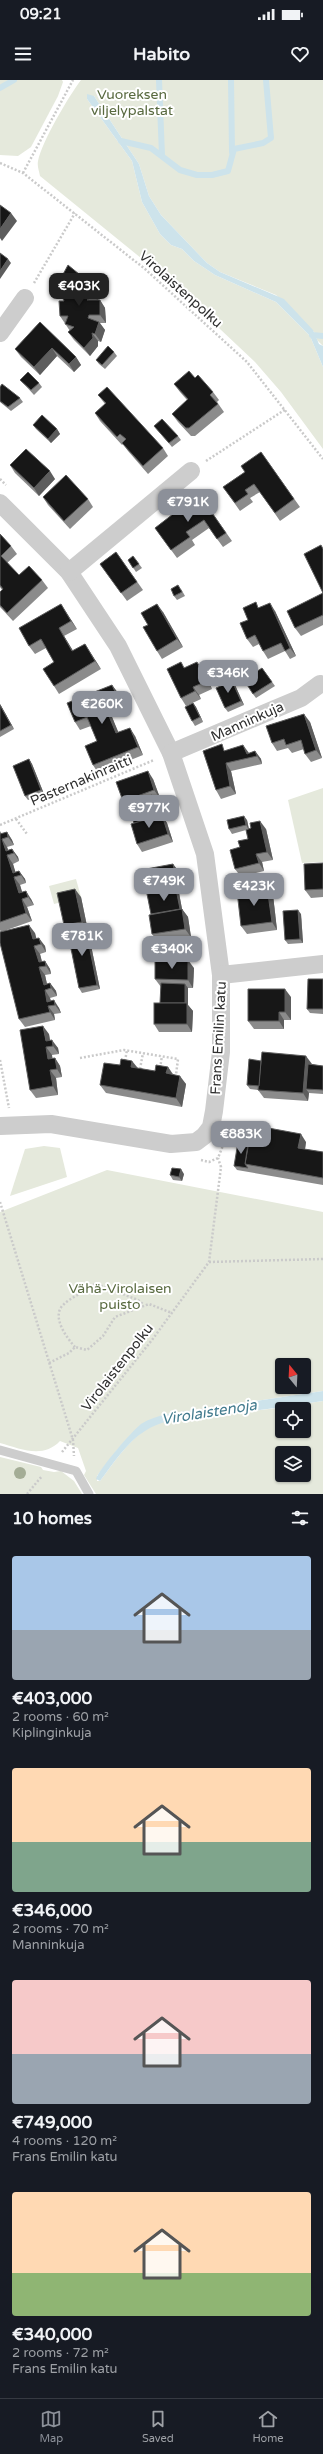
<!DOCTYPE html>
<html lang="en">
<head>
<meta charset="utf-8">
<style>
	:root { --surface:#171b24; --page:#242831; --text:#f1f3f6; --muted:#9ea1a6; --line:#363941; --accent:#8c9099 }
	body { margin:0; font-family:"Varela Round",sans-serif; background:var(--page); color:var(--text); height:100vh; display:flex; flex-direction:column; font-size:15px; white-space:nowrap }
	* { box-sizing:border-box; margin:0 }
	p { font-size:13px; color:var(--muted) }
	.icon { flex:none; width:22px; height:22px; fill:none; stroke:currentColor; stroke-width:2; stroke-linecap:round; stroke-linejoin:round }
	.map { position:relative; height:1414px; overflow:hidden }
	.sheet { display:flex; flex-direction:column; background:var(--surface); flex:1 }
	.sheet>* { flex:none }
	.needle { width:26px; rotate:342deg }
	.buttons { position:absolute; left:275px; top:1278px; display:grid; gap:8px }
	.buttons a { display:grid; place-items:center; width:36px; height:36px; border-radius:4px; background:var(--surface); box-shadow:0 1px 3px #0004; font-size:20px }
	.price { position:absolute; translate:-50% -34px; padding:0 9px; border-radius:8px; background:var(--accent); color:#fff; font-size:13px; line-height:26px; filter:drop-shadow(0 1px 2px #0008) }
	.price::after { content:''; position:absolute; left:50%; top:24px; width:12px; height:9px; margin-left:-6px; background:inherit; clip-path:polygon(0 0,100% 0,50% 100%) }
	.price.current { background:#222; color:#fff }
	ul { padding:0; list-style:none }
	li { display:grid; align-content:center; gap:8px; height:212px; padding:0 12px }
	li span { display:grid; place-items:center; height:124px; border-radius:4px; color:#555 }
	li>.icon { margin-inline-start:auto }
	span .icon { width:72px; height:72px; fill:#fffc; stroke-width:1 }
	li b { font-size:17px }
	h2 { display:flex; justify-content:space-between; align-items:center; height:48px; padding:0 12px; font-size:17px }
	.status { display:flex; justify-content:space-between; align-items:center; height:28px; padding:0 20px; background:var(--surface); direction:ltr }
	.status svg { height:11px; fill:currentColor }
	header { display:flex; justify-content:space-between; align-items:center; height:52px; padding:0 12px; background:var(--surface); font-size:18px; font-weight:700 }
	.tabs { display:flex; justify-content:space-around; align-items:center; height:56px; border-top:1px solid var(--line); background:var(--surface); font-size:11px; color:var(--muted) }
	.tabs a { display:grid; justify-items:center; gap:2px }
	.tabs .current { color:var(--accent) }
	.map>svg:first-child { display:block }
	.green { fill:#e5e9dc; fill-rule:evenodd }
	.water { fill:#cde3eb }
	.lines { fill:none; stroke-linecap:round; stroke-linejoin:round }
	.stream { stroke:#cde3eb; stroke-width:6 }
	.path { stroke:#cacaca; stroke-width:2.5; stroke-dasharray:2 2; stroke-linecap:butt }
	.lane { stroke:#cdcdcd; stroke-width:9 }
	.street { stroke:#cdcdcd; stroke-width:18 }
	.tree { fill:#a4ad96 }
	.wall { fill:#8b8b8b }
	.shaded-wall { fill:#5d5d5d }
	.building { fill:#171717; stroke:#5d5d5d }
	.labels { text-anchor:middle; stroke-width:4; stroke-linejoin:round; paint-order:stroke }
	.park-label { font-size:14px; fill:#596a40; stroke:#fff }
	.street-label { font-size:14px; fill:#303030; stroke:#fff }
	.water-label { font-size:15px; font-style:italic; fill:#427b8e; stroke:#fff }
</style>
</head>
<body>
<div class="status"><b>09:21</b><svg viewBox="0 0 49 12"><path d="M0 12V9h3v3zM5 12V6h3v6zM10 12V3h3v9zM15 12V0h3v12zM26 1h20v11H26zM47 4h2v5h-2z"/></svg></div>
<header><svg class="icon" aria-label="menu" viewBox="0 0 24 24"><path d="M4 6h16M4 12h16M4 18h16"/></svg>Habito<svg class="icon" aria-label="heart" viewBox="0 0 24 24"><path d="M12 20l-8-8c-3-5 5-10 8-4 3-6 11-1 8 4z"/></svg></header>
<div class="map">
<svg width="323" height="1414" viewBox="0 0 323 1414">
	<rect width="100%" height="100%" fill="#fff"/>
	<g class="green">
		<polygon points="0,0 62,0 63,2 58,16 31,67 18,76 0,75"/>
		<path d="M81,0H323V266L317,260L315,253L276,215L220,192L207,183L161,135L149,116L139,84L94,16L87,19L132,81L142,122L160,154L171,165L182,169L194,181L215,195L276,222L310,256L323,287V369L281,312L255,282L168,200L40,96C39,91 37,86 38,81C42,61 69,16 81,0Z"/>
		<polygon points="323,708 323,782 302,783 288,720"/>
		<polygon points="76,799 81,817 54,824 49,806"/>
		<polygon points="44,1066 60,1068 67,1097 10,1116 25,1069"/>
		<path d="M107,1090L323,1132V1311L167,1334C135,1343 117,1370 97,1396V1401H100C113,1384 127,1362 145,1350C172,1333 211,1335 241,1332C268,1330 296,1325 323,1321V1414H96L84,1395L86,1391L78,1368L60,1361C43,1379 21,1369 0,1363V1132ZM282,1285H304V1307H282ZM282,1329H304V1351H282ZM282,1373H304V1395H282Z"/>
		<polygon points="0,1377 41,1387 43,1390 54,1392 61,1391 74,1401 82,1414 0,1414"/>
	</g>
	<g class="water">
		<polygon points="87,14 94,16 139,84 149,116 161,135 207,183 220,192 284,219 313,250 319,264 323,266 323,287 310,256 276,222 215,195 194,181 182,169 171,165 160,154 142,122 132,81 87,19"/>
		<path d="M323,1311V1321C297,1325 270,1329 244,1332C212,1336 173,1333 145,1351C127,1362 113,1384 100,1401L96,1399C99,1389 132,1351 141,1344C149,1339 158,1336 167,1334Z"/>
	</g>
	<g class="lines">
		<g class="stream">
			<polyline points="159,0 162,75"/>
			<polyline points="231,0 232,72"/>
			<polyline points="0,8 14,0"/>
			<polyline points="121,61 151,68 180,90 197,95 212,95 228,91 234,69 263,63 271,58 266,0"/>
			<polyline points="312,255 323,256"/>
		</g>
		<g class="path">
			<polyline points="0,83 23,93 145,189 247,282 323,379"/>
			<polyline points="23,93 73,0"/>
			<polyline points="34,203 75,133"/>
			<polyline points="206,381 286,329"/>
			<polyline points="0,399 6,405"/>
			<polyline points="16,739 27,754"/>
			<polyline points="0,745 154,680"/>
			<polyline points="80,978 124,970 178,979 176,995"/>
			<polyline points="0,980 9,1028"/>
			<polyline points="125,981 127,970"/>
			<polyline points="160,988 162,976"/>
			<polyline points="140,989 143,973"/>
			<polyline points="201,1080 209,1082 218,1078 224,1063"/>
			<polyline points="0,1122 73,1360 74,1376"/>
			<polyline points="209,1182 323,1179"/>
			<path d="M75,1267C67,1258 51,1237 63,1225C71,1217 84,1213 92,1205L97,1204L138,1220L144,1225"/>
			<polyline points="49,1283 69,1273 75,1267 87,1270 103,1256 115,1237 149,1224 172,1233"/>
			<polyline points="62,1372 152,1260 209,1182 221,1087 218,1078"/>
			<polyline points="27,1414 42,1396"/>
		</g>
		<polyline class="lane" points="0,1370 76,1391 89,1414"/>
		<g class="street">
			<polyline points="0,253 25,218"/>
			<polyline points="0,423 69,492 118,566 171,673 205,774 221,895 221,972 214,1031 211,1047 204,1056 196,1062 171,1064 51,1044 0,1046"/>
			<polyline points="69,492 191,391"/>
			<polyline points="171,673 301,618 320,604"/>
			<polyline points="221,895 323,884"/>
		</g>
	</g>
	<circle class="tree" cx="20" cy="1393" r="6"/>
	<g class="wall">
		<polygon points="85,199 89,205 96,212 98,220 100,220 105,228 106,243 100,243 105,250 101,262 98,261 98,266 90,276 74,260 68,252 70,251 60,236 64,221 64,213 60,207 63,204 60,200"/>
		<polygon points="40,242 76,277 81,285 74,292 57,276 40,295 21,277 15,269"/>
		<polygon points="114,272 117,276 105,289 99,284 96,280"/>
		<polygon points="195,298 213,312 219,320 217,322 224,332 195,356 191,356 178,342 172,334 187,320 180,312 174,304"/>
		<polygon points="20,300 39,303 42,307 34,315 24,304"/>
		<polygon points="0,307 20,318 23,322 11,331 0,322"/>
		<polygon points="98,315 163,368 168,376 148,394 128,371 123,364 122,365 100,341 95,333 105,324"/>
		<polygon points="33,345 57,349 60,354 51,363 36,349"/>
		<polygon points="154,346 178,356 181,360 172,367"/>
		<polygon points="261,372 300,427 280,441 260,412 250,418 253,422 240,431 223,407 245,392"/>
		<polygon points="10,385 55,399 39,416 15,393"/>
		<polygon points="199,414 232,461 223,467 209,448 192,460 195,465 177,478 155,448"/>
		<polygon points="43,417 88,419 93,427 70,449 48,425"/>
		<polygon points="0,454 11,466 17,474 7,483 19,495 42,500 48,508 13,541 0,527 0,512 2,510 0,507"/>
		<polygon points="116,472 143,510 127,521 100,484"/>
		<polygon points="128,480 139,484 142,488 136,492"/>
		<polygon points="181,509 185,516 177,520 174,516"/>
		<polygon points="323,513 323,545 301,556 295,548"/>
		<polygon points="260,528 275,531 296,576 290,579 285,571 268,579 263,571 259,564 253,567 247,559 248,540"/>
		<polygon points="66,532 77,549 64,556 73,571 85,564 90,572 101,589 59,614 54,606 54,582 46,568 35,574 29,566"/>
		<polygon points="163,532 183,567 162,579 157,571"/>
		<polygon points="185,588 203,590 212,609 199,615 201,619 186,626 181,618"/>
		<polygon points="262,588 275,606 256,618 253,614"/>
		<polygon points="232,601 235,605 244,625 228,632 225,628"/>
		<polygon points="112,605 118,613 125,631 112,637 118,652 135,656 143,675 98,693 93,685 97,661 91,646 80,650 75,642"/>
		<polygon points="193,623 196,627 203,642 195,646 192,641"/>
		<polygon points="0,624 14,649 0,657"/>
		<polygon points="310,642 322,678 311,682 305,674 304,669 292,673 288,668 277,671 272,663"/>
		<polygon points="226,670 249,673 255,671 261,679 262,684 231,691 236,714 221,719 216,710"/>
		<polygon points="29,679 32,684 44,714 28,720 25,716"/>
		<polygon points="153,699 160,718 155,720 160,735 167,743 173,762 142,772 137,764 134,743 129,729 128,729 123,721"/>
		<polygon points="247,740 249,749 266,749 273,780 262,782 264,791 241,797 235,789 240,767 248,759 246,750 232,754 229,749"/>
		<polygon points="0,751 2,754 7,752 12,760 14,765 7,767 8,770 12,769 18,777 19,781 13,784 15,792 19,791 25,799 26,803 20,805 22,813 31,819 34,825 27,827 32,841 1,852 0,850"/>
		<polygon points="323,783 323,817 311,818 305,810"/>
		<polygon points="173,784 179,792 182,812 179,813 182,829 188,837 191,857 158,862 152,854 151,834 147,814 144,810"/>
		<polygon points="267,807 273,815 277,850 247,854 241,846"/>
		<polygon points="81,817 100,909 82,913 79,908 67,849 64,845"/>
		<polygon points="301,834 303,863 288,864 285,860"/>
		<polygon points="35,853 36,859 45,866 46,872 40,874 42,882 45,881 50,889 51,894 45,895 47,904 50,903 56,911 57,916 50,918 51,921 59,928 61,933 54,934 55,940 25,947 19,939"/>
		<polygon points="194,888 193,908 188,908 188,925 193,931 192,952 159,952 154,944 160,923 161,907 155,899"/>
		<polygon points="323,899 323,934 310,933 307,929"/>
		<polygon points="291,917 291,940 284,940 284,949 254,949 248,941"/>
		<polygon points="49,954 50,961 58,968 59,974 52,975 52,978 55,978 60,986 62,997 56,998 58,1015 36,1018 30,1010"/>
		<polygon points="132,981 138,988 155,991 168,987 173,994 186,1004 182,1027 106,1013 100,1005 120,985"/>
		<polygon points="312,984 323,986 323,1014 309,1013 308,1021 264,1018 258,1010 250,1009 247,1005"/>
		<polygon points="306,1062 305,1069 323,1072 323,1105 237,1090 234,1086 248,1064"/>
		<polygon points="184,1094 182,1101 173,1100 170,1095"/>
	</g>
	<g class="shaded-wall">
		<polygon points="11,133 17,141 2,161 0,158 0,149"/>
		<polygon points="8,179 11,183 0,199 0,191"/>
		<polygon points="85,199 91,207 86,206"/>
		<polygon points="90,204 96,212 100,224 94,216"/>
		<polygon points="100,220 105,228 106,243 100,235"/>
		<polygon points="99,242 105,250 101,262 95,254"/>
		<polygon points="92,253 98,261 98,266 90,276 84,268"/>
		<polygon points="52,268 57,276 40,295 34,287"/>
		<polygon points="76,277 81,285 74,292 69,284"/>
		<polygon points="57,349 60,354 51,363 48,359"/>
		<polygon points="50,391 55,399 39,416 34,408"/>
		<polygon points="270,523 275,531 296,576 290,568"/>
		<polygon points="61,524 66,532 77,549 71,541"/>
		<polygon points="157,524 163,532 183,567 177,559"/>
		<polygon points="59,548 64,556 78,579 72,571"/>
		<polygon points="85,564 90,572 101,589 95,581"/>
		<polygon points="197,582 203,590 212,609 207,601"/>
		<polygon points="232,601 235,605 244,625 241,621"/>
		<polygon points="112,605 118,613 125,631 120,623"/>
		<polygon points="193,607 199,615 201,619 195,611"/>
		<polygon points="193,623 196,627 203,642 200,637"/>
		<polygon points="0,624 14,649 11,645 0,625"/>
		<polygon points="106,629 112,637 122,661 116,653"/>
		<polygon points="304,634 310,642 322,678 316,670"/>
		<polygon points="130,648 135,656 143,675 138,667"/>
		<polygon points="243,665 249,673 250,677 247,674"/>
		<polygon points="255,671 261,679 262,684 257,676"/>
		<polygon points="29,679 32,684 44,714 41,710"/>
		<polygon points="226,683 231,691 236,714 230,706"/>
		<polygon points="148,691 153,699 160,718 154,710"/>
		<polygon points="152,715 155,720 163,744 160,739"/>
		<polygon points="162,735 167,743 173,762 168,754"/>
		<polygon points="244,736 247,740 249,750 246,745"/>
		<polygon points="260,741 266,749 273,780 267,772"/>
		<polygon points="7,752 12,760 14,765 8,757"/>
		<polygon points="2,759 7,767 10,775 6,771"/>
		<polygon points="12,769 18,777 19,781 14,773"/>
		<polygon points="256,774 262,782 264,791 259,783"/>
		<polygon points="7,775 13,784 17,797 13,793"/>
		<polygon points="173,784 179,792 182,812 177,804"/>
		<polygon points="19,791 25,799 26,803 21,795"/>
		<polygon points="14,797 20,805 24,818 19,813"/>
		<polygon points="267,807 273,815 277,850 272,842"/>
		<polygon points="75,809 81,817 100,909 97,905 85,845 82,842"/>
		<polygon points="176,809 179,813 182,829 188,837 191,857 185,849 181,833"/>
		<polygon points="26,811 31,819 34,825 28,817"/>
		<polygon points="22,819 27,827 32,841 26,833"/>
		<polygon points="298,830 301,834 303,863 300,859"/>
		<polygon points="29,845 35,853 38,865 33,859"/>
		<polygon points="39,858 45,866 46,872 41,864"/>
		<polygon points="34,866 40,874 43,886 39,882"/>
		<polygon points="188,880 194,888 193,908 188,900"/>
		<polygon points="45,881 50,889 51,894 46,886"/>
		<polygon points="39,887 45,895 48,909 44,905"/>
		<polygon points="50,903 56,911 57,916 51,908"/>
		<polygon points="185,904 188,908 188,925 193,931 192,952 187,944 185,927"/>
		<polygon points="285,909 291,917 291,940 285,932"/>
		<polygon points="45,910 50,918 52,926 47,922"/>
		<polygon points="54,920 59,928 61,933 55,925"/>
		<polygon points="48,926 54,934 55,940 50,932"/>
		<polygon points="279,932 284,940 284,949 279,941"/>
		<polygon points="43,946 49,954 51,967 46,961"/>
		<polygon points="52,960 58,968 59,974 53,966"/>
		<polygon points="46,967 52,975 54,987 48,979"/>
		<polygon points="306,976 312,984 306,1009 309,1013 308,1021 303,1013"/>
		<polygon points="55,978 60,986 62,997 57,989"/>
		<polygon points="132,981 138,989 131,987"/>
		<polygon points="168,987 173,995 166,993"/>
		<polygon points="50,990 56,998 58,1015 53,1006"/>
		<polygon points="180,996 186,1004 182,1027 176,1018"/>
		<polygon points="301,1054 306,1062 304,1076 298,1068"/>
		<polygon points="181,1089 184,1094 182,1101 179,1097"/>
	</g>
	<g class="building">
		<polygon points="0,125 11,133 0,149"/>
		<polygon points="0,173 8,179 0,191"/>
		<polygon points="68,185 85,199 86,206 90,204 94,216 87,220 100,220 100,235 89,235 88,238 99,242 95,254 92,253 93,258 84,268 68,252 74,247 65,244 68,236 60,236 59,221 64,221 61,214 66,212 60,207 65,202 60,200"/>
		<polygon points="40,242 76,277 69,284 52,268 34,287 15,269"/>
		<polygon points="108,266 114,272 102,285 96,280"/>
		<polygon points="189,291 195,298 198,295 213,312 210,315 218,324 189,348 186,348 172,334 188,319 174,304"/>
		<polygon points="28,292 39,303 31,310 20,300"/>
		<polygon points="2,304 20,318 8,327 0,321 0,307"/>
		<polygon points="107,307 163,368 143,386 122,363 126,359 120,354 117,357 95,333 106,323 98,315"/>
		<polygon points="42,335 57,349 48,359 33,345"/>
		<polygon points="162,339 178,356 169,363 154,346"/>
		<polygon points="26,369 50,391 34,408 10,385"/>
		<polygon points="261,372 294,419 275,433 254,404 245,410 248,414 235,423 223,407 245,392 241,386"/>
		<polygon points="66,395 88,419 64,441 43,417"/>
		<polygon points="199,414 226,453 217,459 204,440 186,452 190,457 171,470 155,448"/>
		<polygon points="0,454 11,466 1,476 19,495 29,486 42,500 7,533 0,525 0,512 3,509 0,505"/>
		<polygon points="321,465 323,469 323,513 304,474"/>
		<polygon points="116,472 137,502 121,513 100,484"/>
		<polygon points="133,476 139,484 133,488 128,480"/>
		<polygon points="178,505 182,512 174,516 171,509"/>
		<polygon points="323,513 323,535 295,548 287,531"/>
		<polygon points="256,522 258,528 270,523 290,568 285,571 281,563 263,571 255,555 247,559 240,543 248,540 243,528"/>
		<polygon points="61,524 71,541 59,548 72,571 85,564 95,581 54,606 43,589 54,582 41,559 29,566 19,548"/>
		<polygon points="157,524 177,559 157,571 143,547 148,545 141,533"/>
		<polygon points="181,582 184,588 197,582 207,601 193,607 195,611 181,618 167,589"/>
		<polygon points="262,588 272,602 253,614 244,600"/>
		<polygon points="232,601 241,621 225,628 216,608"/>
		<polygon points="112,605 120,623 106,629 116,653 130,648 138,667 93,685 85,666 97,661 87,637 75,642 67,623"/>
		<polygon points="193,623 200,637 192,641 185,627"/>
		<polygon points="0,625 11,645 0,651"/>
		<polygon points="304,634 316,670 305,674 301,660 286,665 284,659 272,663 266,646"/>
		<polygon points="222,664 224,671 243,665 247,674 255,671 257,676 226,683 230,706 216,710 203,671"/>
		<polygon points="29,679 41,710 25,716 13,686"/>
		<polygon points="148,691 154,710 123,721 116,702"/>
		<polygon points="152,715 159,736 134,743 128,724"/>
		<polygon points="162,735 168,754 137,764 131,744"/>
		<polygon points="244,736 246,745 229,749 227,740"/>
		<polygon points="260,741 267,772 256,774 259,783 235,789 230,770 240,767 238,761 248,759 246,750 251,748 250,743"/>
		<polygon points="7,752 8,757 2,759 6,771 12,769 14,773 7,775 13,793 19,791 21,795 14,797 19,813 26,811 28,817 22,819 26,833 0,842 0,753 0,754"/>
		<polygon points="323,783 323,809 305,810 304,784"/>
		<polygon points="173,784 177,804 144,810 141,790"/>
		<polygon points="267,807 272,842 241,846 237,811"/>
		<polygon points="75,809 82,842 64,845 57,813"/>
		<polygon points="176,809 180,829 151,834 147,814"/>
		<polygon points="182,829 185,849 152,854 149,835"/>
		<polygon points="298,830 300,859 285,860 283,831"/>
		<polygon points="29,845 33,859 39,858 41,864 34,866 39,882 45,881 46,886 39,887 44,905 50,903 51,908 45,910 47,922 54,920 55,925 48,926 50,932 19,939 0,863 0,852"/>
		<polygon points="85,845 97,905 79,908 67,849"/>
		<polygon points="155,879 188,880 188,900 155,899"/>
		<polygon points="308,899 323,899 323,929 307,929"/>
		<polygon points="161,903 185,904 185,923 160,923"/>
		<polygon points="248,909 285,909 285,932 279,932 279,941 248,941"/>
		<rect x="154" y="923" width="33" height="21"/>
		<polygon points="43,946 46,961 52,960 53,966 46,967 48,979 55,978 57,989 50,990 53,1006 30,1010 20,950"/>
		<polygon points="262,972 306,976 303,1013 258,1010"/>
		<polygon points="121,979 132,981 131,987 155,991 156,985 168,987 166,993 180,996 176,1018 100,1005 104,983 120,985"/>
		<polygon points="249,979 261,981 259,1006 247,1005"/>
		<polygon points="308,984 323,986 323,1010 306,1009"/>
		<polygon points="252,1045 301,1054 298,1068 323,1072 323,1098 245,1084"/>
		<polygon points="238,1062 248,1064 245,1084 248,1088 234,1086"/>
		<polygon points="172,1088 181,1089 179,1097 170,1095"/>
	</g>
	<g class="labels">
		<g class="park-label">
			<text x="132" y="19">Vuoreksen<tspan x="132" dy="16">viljelypalstat</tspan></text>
			<text x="120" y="1213">Vähä-Virolaisen<tspan x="120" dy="16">puisto</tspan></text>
		</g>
		<g class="street-label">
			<text transform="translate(181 209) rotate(42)" y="5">Virolaistenpolku</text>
			<text transform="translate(247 641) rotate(-24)" y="5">Manninkuja</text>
			<text transform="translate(81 700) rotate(-23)" y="5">Pasternakinraitti</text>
			<text transform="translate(218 958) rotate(-87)" y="5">Frans Emilin katu</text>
			<text transform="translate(117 1287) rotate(-52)" y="5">Virolaistenpolku</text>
		</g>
		<g class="water-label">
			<text transform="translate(209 1332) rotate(-9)" y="5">Virolaistenoja</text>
		</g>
	</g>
</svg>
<div class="buttons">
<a><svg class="needle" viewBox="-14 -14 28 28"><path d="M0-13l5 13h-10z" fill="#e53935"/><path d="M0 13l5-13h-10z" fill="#9ea1a6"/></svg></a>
<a><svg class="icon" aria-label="locate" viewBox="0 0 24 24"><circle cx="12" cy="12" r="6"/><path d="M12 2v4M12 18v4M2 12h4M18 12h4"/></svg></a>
<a><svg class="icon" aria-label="layers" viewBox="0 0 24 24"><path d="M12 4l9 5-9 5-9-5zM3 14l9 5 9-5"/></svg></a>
</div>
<b class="price current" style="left:79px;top:227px">€403K</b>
<b class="price" style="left:188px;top:443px">€791K</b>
<b class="price" style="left:228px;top:614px">€346K</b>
<b class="price" style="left:102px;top:645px">€260K</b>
<b class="price" style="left:149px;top:749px">€977K</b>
<b class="price" style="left:164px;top:822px">€749K</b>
<b class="price" style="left:254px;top:827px">€423K</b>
<b class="price" style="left:82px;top:877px">€781K</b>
<b class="price" style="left:172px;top:890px">€340K</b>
<b class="price" style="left:241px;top:1075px">€883K</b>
</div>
<section class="sheet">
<h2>10 homes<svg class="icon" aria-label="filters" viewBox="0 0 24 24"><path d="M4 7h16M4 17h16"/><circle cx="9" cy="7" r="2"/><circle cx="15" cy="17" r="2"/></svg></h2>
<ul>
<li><span style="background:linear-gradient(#a9c7e8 60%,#9aa5b1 0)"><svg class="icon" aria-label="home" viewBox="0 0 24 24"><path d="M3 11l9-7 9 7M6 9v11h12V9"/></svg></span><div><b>€403,000</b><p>2 rooms · 60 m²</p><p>Kiplinginkuja</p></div></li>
<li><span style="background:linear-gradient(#ffd9b3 60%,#7fa58c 0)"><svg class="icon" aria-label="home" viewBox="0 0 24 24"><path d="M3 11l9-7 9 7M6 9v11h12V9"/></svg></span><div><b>€346,000</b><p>2 rooms · 70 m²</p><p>Manninkuja</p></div></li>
<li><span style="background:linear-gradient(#f6c9c9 60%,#9aa5b1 0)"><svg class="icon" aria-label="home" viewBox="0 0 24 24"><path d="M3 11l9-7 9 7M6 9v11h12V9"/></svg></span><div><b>€749,000</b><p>4 rooms · 120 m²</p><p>Frans Emilin katu</p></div></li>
<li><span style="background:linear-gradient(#ffd9b3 65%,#8fb573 0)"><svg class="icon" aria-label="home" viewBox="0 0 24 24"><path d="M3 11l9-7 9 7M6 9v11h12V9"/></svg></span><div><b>€340,000</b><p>2 rooms · 72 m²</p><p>Frans Emilin katu</p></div></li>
</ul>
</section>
<nav class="tabs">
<a class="current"><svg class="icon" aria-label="map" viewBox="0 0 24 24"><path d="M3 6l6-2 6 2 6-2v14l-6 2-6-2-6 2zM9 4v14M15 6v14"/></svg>Map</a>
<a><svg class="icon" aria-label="saved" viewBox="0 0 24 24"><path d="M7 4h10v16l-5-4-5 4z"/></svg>Saved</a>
<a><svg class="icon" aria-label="home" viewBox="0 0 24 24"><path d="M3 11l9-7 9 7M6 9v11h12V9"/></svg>Home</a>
</nav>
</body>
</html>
